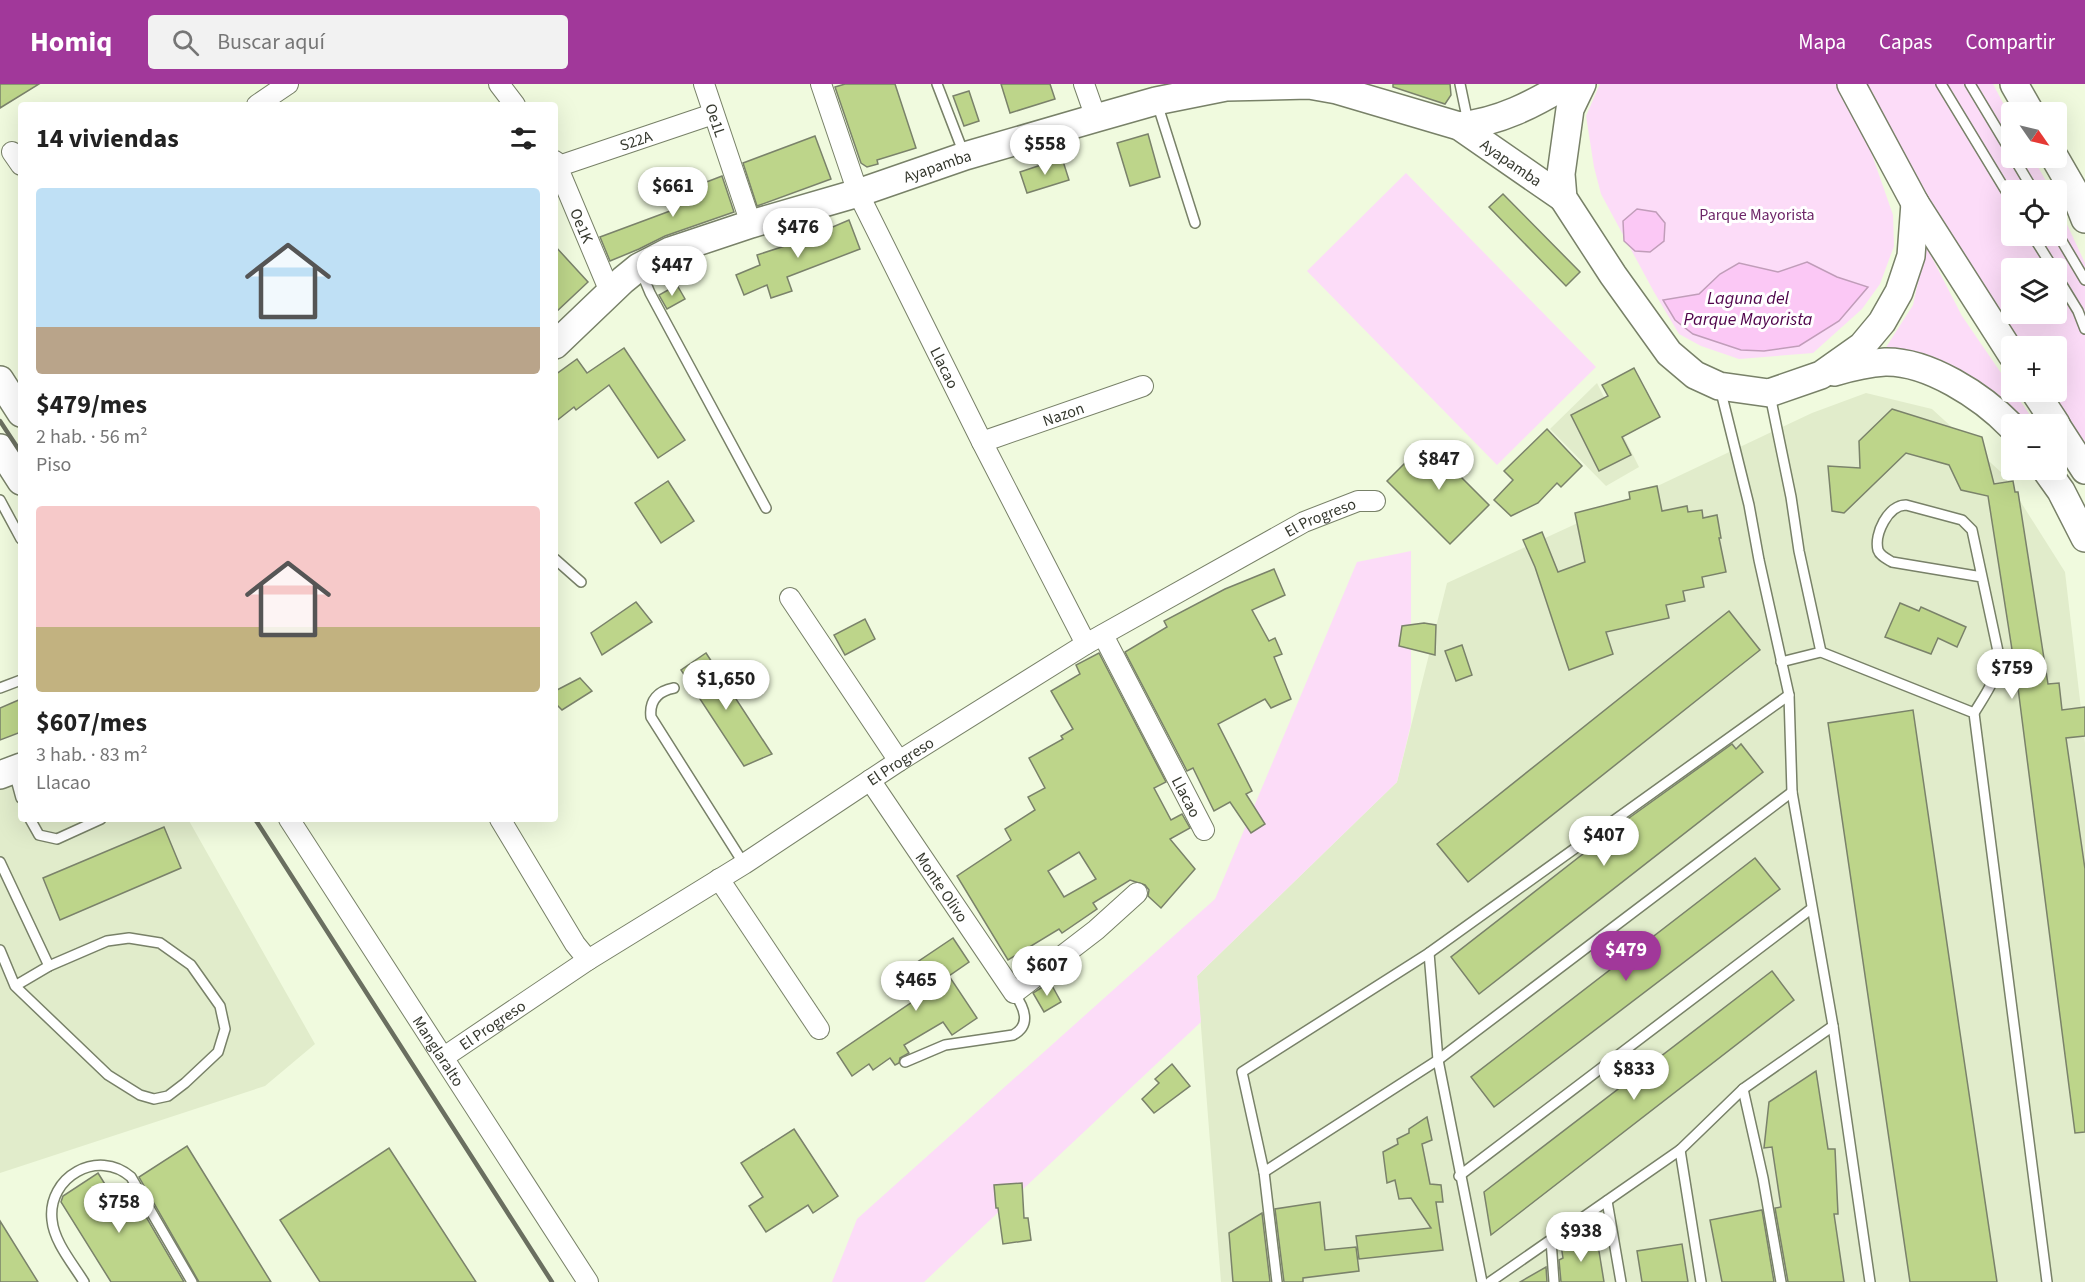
<!DOCTYPE html>
<html lang="es">
<head>
<meta charset="utf-8">
<style>
	:root { --surface:#fff; --page:#f2f2f2; --text:#222; --muted:#767676; --accent:#a1389a }
	body { margin:0; font-family:"Source Sans 3",sans-serif; background:var(--page); color:var(--text); height:100vh; display:flex; flex-direction:column; font-size:22px; white-space:nowrap }
	* { box-sizing:border-box; margin:0 }
	p { font-size:20px; color:var(--muted) }
	.icon { flex:none; width:33px; height:33px; fill:none; stroke:currentColor; stroke-width:2; stroke-linecap:round; stroke-linejoin:round }
	.map { position:relative; flex:1; overflow:hidden }
	.details { position:absolute; left:18px; top:18px; width:540px; height:720px; display:flex; flex-direction:column; background:var(--surface); border-radius:6px; box-shadow:0 6px 24px #0002 }
	.details>* { flex:none }
	.needle { width:39px; rotate:124deg }
	.fabs { position:absolute; left:2001px; top:18px; display:grid; gap:12px }
	.fabs a { display:grid; place-items:center; width:66px; height:66px; border-radius:6px; background:var(--surface); box-shadow:0 6px 24px #0002; font-size:30px }
	.price { position:absolute; translate:-50% -51px; padding:0 14px; border-radius:21px; background:#fff; color:#222; font-size:20px; line-height:39px; filter:drop-shadow(0 2px 3px #0008) }
	.price::after { content:''; position:absolute; left:50%; top:36px; width:18px; height:14px; margin-left:-9px; background:inherit; clip-path:polygon(0 0,100% 0,50% 100%) }
	.price.selected { background:var(--accent); color:#fff }
	ul { padding:0; list-style:none }
	li { display:grid; align-content:center; gap:12px; height:318px; padding:0 18px }
	li span { display:grid; place-items:center; height:186px; border-radius:6px; color:#555 }
	li>.icon { margin-inline-start:auto }
	span .icon { width:108px; height:108px; fill:#fffc; stroke-width:1 }
	li b { font-size:26px }
	h2 { display:flex; justify-content:space-between; align-items:center; height:72px; padding:0 18px; font-size:26px }
	header { display:flex; align-items:center; gap:36px; box-sizing:border-box; height:84px; padding:0 30px; background:var(--accent); color:#fff }
	header strong { font-size:28px }
	nav { display:flex; gap:33px; margin-inline-start:auto; font-size:21px }
	.search { width:420px; height:54px; background:var(--page); display:flex; align-items:center; gap:15px; box-sizing:border-box; padding:0 21px; border-radius:6px; color:var(--muted); font-size:22px }
	.map>svg:first-child { display:block }
	.built { fill:#e1eccb }
	.green { fill:#fcdcf8; fill-rule:evenodd }
	.water { fill:#fbc8f5; stroke:#c09db9; stroke-width:1.5 }
	.building { fill:#bdd58a; stroke:#7a826a; stroke-width:1.5; fill-rule:evenodd }
	.lines { fill:none; stroke-linecap:round; stroke-linejoin:round }
	.service-casing { stroke:#788168; stroke-width:12 }
	.minor-casing { stroke:#788168; stroke-width:22 }
	.secondary-casing { stroke:#788168; stroke-width:30 }
	.service { stroke:#fff; stroke-width:9 }
	.minor { stroke:#fff; stroke-width:20 }
	.secondary { stroke:#fff; stroke-width:27 }
	.rail { stroke:#6a6f60; stroke-width:4.5 }
	.labels { text-anchor:middle; stroke-width:6; stroke-linejoin:round; paint-order:stroke }
	.street-label { font-size:16px; fill:#35382e; stroke:#fff }
	.park-label { font-size:16px; fill:#6d2668; stroke:#fff }
	.water-label { font-size:18px; font-style:italic; fill:#4e024a; stroke:#fff }
</style>
</head>
<body>
<header>
<strong>Homiq</strong>
<div class="search"><svg class="icon" aria-label="search" viewBox="0 0 24 24"><circle cx="10" cy="10" r="6"/><path d="M15 15l6 6"/></svg>Buscar aquí</div>
<nav><a>Mapa</a><a>Capas</a><a>Compartir</a></nav>
</header>
<div class="map">
<svg width="2085" height="1198" viewBox="0 0 2085 1198">
	<rect width="100%" height="100%" fill="#f0fade"/>
	<g class="built">
		<polygon points="1597,299 1639,383 1606,402 1550,345"/>
		<polygon points="1866,309 1932,325 2003,390 2065,488 2085,659 2085,1198 1221,1198 1197,892 1397,698 1447,499 1630,415 1812,329"/>
		<polygon points="21,696 21,735 188,735 315,960 265,1002 0,1089 0,704"/>
	</g>
	<g class="green">
		<polygon points="1600,0 1840,0 1862,42 1893,131 1894,162 1880,200 1862,225 1813,269 1739,275 1701,262 1679,250 1654,208 1601,110 1594,83 1586,32"/>
		<path d="M1858,0H1993L2011,34L2012,74H2033L2051,106H2012V152H2056L2057,119L2085,179V396L2036,308H2056V262H2012ZM2012,184H2056V230H2012Z"/>
		<polygon points="1406,89 1596,283 1497,381 1307,187"/>
		<polygon points="1926,162 1962,232 2036,340 2015,340 1883,268 1913,221"/>
		<polygon points="1411,467 1411,640 1397,698 1197,892 1201,938 924,1198 832,1198 857,1135 1215,815 1357,478"/>
	</g>
	<g class="water">
		<polygon points="1637,125 1656,128 1665,139 1664,157 1650,168 1635,167 1624,157 1623,137"/>
		<polygon points="1807,178 1837,193 1868,203 1839,237 1799,262 1764,267 1741,266 1693,250 1675,236 1663,216 1699,210 1720,190 1739,179 1778,188"/>
	</g>
	<g class="building">
		<polygon points="0,0 39,0 0,24"/>
		<polygon points="845,0 895,0 916,64 877,76 878,80 867,83 861,79 835,3"/>
		<polygon points="1001,0 1050,0 1055,15 1010,29"/>
		<polygon points="1393,0 1450,0 1451,11 1445,20 1393,3"/>
		<polygon points="969,7 979,37 964,42 953,12"/>
		<polygon points="1148,50 1160,93 1130,102 1117,59"/>
		<polygon points="815,52 831,95 757,122 743,79"/>
		<polygon points="1062,74 1069,96 1027,109 1020,88"/>
		<polygon points="722,92 734,128 665,152 639,165 610,177 600,153 670,127 665,114"/>
		<polygon points="1503,110 1580,188 1566,202 1489,123"/>
		<polygon points="849,136 860,165 787,193 792,207 771,214 767,201 744,211 736,191 760,181 757,171 800,157"/>
		<polygon points="555,162 588,198 555,229"/>
		<polygon points="677,201 685,215 667,225 659,211"/>
		<polygon points="624,264 685,356 658,374 609,301 576,326 574,323 555,338 555,291 577,275 587,289"/>
		<polygon points="1634,284 1660,333 1622,353 1631,371 1599,387 1571,331 1608,312 1602,301"/>
		<polygon points="1892,325 1982,353 1994,400 2013,397 2015,408 2018,408 2048,600 2059,599 2062,626 2085,623 2085,652 2066,654 2085,785 2085,1048 2075,1049 2018,604 1988,412 1961,406 1949,381 1906,369 1844,429 1832,427 1828,382 1860,384 1859,357"/>
		<polygon points="1547,345 1582,382 1561,403 1557,399 1538,419 1511,432 1494,416 1513,396 1504,387"/>
		<polygon points="1427,357 1442,372 1449,366 1468,385 1460,392 1489,421 1450,460 1387,397"/>
		<polygon points="668,397 694,437 661,459 635,419"/>
		<polygon points="1657,402 1662,427 1687,422 1688,428 1702,426 1703,434 1717,431 1721,454 1719,454 1726,488 1702,493 1704,503 1683,507 1685,517 1666,521 1669,534 1606,548 1613,570 1569,586 1535,483 1523,456 1542,448 1558,488 1585,478 1575,429 1630,415 1629,408"/>
		<polygon points="1274,485 1285,511 1252,526 1269,557 1275,554 1282,570 1274,573 1291,615 1271,624 1265,615 1218,640 1252,707 1246,710 1265,740 1251,749 1230,718 1214,727 1193,684 1187,687 1125,568 1167,543 1164,537 1225,505"/>
		<polygon points="636,518 652,538 602,571 591,549"/>
		<polygon points="1900,519 1919,527 1921,523 1966,543 1957,563 1938,554 1931,570 1885,553"/>
		<polygon points="1729,527 1760,566 1468,798 1437,760"/>
		<polygon points="865,535 875,555 845,571 834,551"/>
		<polygon points="1424,539 1436,541 1435,571 1399,562 1402,542"/>
		<polygon points="1462,561 1472,591 1456,597 1445,567"/>
		<polygon points="706,569 772,670 744,682 681,586"/>
		<path d="M1099,569L1166,698L1154,704L1171,736L1182,730L1190,744L1170,755L1195,785L1161,824L1148,812L1149,806L1145,801L1130,796L1093,819L1097,825L1062,849L1059,845L1008,876L957,792L1011,756L1005,745L1035,726L1028,713L1045,704L1029,674L1063,655L1061,652L1073,645L1051,607L1080,590L1076,581ZM1079,768L1096,795L1064,813L1048,787Z"/>
		<polygon points="580,594 592,607 562,626 555,619 555,607"/>
		<polygon points="21,615 21,648 0,656 0,624"/>
		<polygon points="1913,626 1959,942 1997,1198 1910,1198 1828,639"/>
		<polygon points="1732,660 1736,665 1741,660 1763,688 1479,910 1451,873 1629,734"/>
		<polygon points="164,743 181,784 60,836 43,794"/>
		<polygon points="1755,774 1780,805 1494,1023 1471,993"/>
		<polygon points="953,854 969,878 949,892 977,934 952,951 943,938 904,961 909,969 900,974 899,979 895,981 890,974 873,986 869,980 852,992 837,969 912,918 905,909 915,902 904,887"/>
		<polygon points="1772,887 1794,916 1491,1151 1484,1108"/>
		<polygon points="1050,898 1061,918 1044,928 1033,909"/>
		<polygon points="1172,980 1190,1002 1154,1029 1142,1015 1159,999 1155,995"/>
		<polygon points="1816,987 1828,1065 1835,1065 1838,1130 1834,1130 1844,1198 1788,1198 1775,1124 1781,1123 1772,1063 1764,1064 1769,1018"/>
		<polygon points="1427,1033 1432,1056 1422,1060 1430,1100 1441,1101 1443,1118 1436,1118 1443,1166 1359,1175 1356,1152 1431,1144 1411,1114 1399,1115 1395,1096 1387,1099 1383,1068 1398,1060 1397,1055 1409,1049 1409,1045"/>
		<polygon points="794,1045 838,1112 813,1129 808,1121 766,1148 749,1122 763,1113 741,1079"/>
		<polygon points="187,1062 271,1198 199,1198 139,1093"/>
		<polygon points="389,1064 476,1198 320,1198 280,1136"/>
		<polygon points="98,1089 111,1110 127,1100 184,1198 111,1198 61,1118 63,1112"/>
		<polygon points="1022,1099 1024,1134 1028,1134 1031,1156 1003,1160 998,1124 996,1124 994,1101"/>
		<polygon points="1320,1118 1325,1166 1356,1163 1359,1187 1303,1194 1303,1198 1284,1198 1275,1125"/>
		<polygon points="1762,1126 1774,1198 1722,1198 1710,1136"/>
		<polygon points="1262,1129 1270,1198 1233,1198 1229,1149"/>
		<polygon points="0,1137 38,1198 0,1198"/>
		<polygon points="1597,1155 1604,1198 1561,1198 1559,1176 1563,1174 1561,1161"/>
		<polygon points="1682,1160 1688,1198 1642,1198 1637,1167"/>
		<polygon points="1546,1183 1547,1198 1520,1198"/>
	</g>
	<g class="lines">
		<g class="service-casing">
			<g id="service">
				<polyline points="937,0 964,70"/>
				<polyline points="1460,0 1468,38"/>
				<polyline points="1941,0 2012,117"/>
				<polyline points="1970,0 2012,70"/>
				<polyline points="1157,19 1195,139"/>
				<polyline points="2014,74 2033,106"/>
				<polyline points="2056,147 2085,196"/>
				<polyline points="2033,152 2053,184"/>
				<polyline points="640,185 650,209 766,424"/>
				<polyline points="2056,191 2078,227 2085,245"/>
				<polyline points="1720,304 1749,421 1759,476 1789,611 1792,708 1833,942 1870,1198"/>
				<polyline points="1770,311 1791,413 1799,467 1821,568"/>
				<polyline points="0,416 21,455"/>
				<polyline points="555,475 581,498"/>
				<polyline points="1781,578 1821,568 1974,629 2047,1198"/>
				<polyline points="0,604 21,596"/>
				<path d="M674,604C658,607 649,616 651,633L744,780"/>
				<path d="M1974,629C1985,611 1998,594 1999,572L1972,446L1962,436L1906,421C1888,421 1874,450 1878,466C1880,472 1887,475 1892,478L1982,493"/>
				<polyline points="14,688 21,714"/>
				<polyline points="30,735 39,751 57,755 101,735"/>
				<polyline points="0,778 49,882"/>
				<polyline points="0,866 15,902 108,991 140,1011 154,1015 168,1012 185,999 218,968 225,945 220,922 191,881 160,859 129,854 107,857 49,882 15,902"/>
				<polyline points="1429,869 1438,976 1482,1198"/>
				<path d="M905,978L945,961L1013,951C1032,941 1024,923 1014,909"/>
				<polyline points="1743,1005 1763,1094 1781,1198"/>
				<polyline points="1680,1066 1701,1198"/>
				<polyline points="1264,1088 1438,976 1792,708"/>
				<polyline points="1459,1092 1811,825"/>
				<polyline points="1607,1117 1621,1198"/>
				<polyline points="1551,1156 1554,1198"/>
				<path d="M84,1198C73,1180 54,1158 52,1136C47,1093 98,1064 131,1093L192,1198"/>
				<polyline points="1277,1198 1264,1088 1242,988 1429,869 1789,611"/>
				<polyline points="1490,1198 1680,1066 1743,1005 1833,942"/>
			</g>
		</g>
		<g class="minor-casing">
			<g id="minor">
				<polyline points="499,0 515,21"/>
				<path id="s1" d="M704,0L751,140"/>
				<path id="s2" d="M821,0L858,109L982,358L1086,560"/>
				<polyline points="1084,0 1096,34"/>
				<polyline points="257,21 288,0"/>
				<polyline points="12,68 21,81"/>
				<path id="s3" d="M555,77L610,208"/>
				<path id="s4" d="M559,82L713,30"/>
				<path id="s5" d="M982,358L1143,302"/>
				<polyline points="790,514 899,677"/>
				<path id="s6" d="M1103,551L1204,746"/>
				<path id="s7" d="M870,696L1014,909L1096,846L1137,809"/>
				<path id="s8" d="M289,735L588,1198"/>
				<polyline points="500,735 575,860 588,876"/>
				<polyline points="719,795 819,945"/>
				<path id="s9" d="M444,973L588,876L744,780L899,677L1086,560L1304,438L1358,417H1375"/>
			</g>
		</g>
		<g class="secondary-casing">
			<g id="secondary">
				<polyline points="1582,0 1570,25 1561,90 1563,114 1613,191 1669,269 1695,291 1719,302 1769,309 1821,291 1862,262 1882,238 1899,208 1911,172 1915,119"/>
				<polyline points="1851,0 1915,119 2012,271"/>
				<polyline points="2014,0 2030,28"/>
				<path d="M1459,42C1500,38 1533,20 1567,0"/>
				<polyline points="2055,74 2074,107 2085,135"/>
				<path id="s10" d="M555,261L623,196L639,183L670,167L751,140L858,109L965,72L1096,34L1156,17L1226,3L1309,1L1337,6L1459,42L1563,114"/>
				<path d="M1834,288C1851,283 1868,279 1885,278C1928,277 1982,312 2012,343"/>
				<polyline points="0,296 21,329"/>
				<polyline points="2035,308 2056,340"/>
				<polyline points="2056,341 2085,386"/>
				<polyline points="0,364 21,397"/>
				<polyline points="2046,386 2061,407 2085,454"/>
				<polyline points="0,691 21,683"/>
			</g>
		</g>
		<use href="#service" class="service"/>
		<use href="#minor" class="minor"/>
		<use href="#secondary" class="secondary"/>
		<g class="rail">
			<polyline points="0,337 21,369"/>
			<polyline points="255,735 552,1198"/>
		</g>
	</g>
	<g class="labels">
		<g class="street-label">
			<text dy="6" stroke="none"><textPath href="#s1" startOffset="38">Oe1L</textPath></text>
			<text dy="6" stroke="none"><textPath href="#s4" startOffset="81">S22A</textPath></text>
			<text dy="6" stroke="none"><textPath href="#s10" startOffset="1032">Ayapamba</textPath></text>
			<text dy="6" stroke="none"><textPath href="#s10" startOffset="430">Ayapamba</textPath></text>
			<text dy="6" stroke="none"><textPath href="#s3" startOffset="70">Oe1K</textPath></text>
			<text dy="6" stroke="none"><textPath href="#s2" startOffset="310">Llacao</textPath></text>
			<text dy="6" stroke="none"><textPath href="#s5" startOffset="86">Nazon</textPath></text>
			<text dy="6" stroke="none"><textPath href="#s9" startOffset="1030">El Progreso</textPath></text>
			<text dy="6" stroke="none"><textPath href="#s9" startOffset="544">El Progreso</textPath></text>
			<text dy="6" stroke="none"><textPath href="#s6" startOffset="182">Llacao</textPath></text>
			<text dy="6" stroke="none"><textPath href="#s7" startOffset="129">Monte Olivo</textPath></text>
			<text dy="6" stroke="none"><textPath href="#s9" startOffset="58">El Progreso</textPath></text>
			<text dy="6" stroke="none"><textPath href="#s8" startOffset="276">Manglaralto</textPath></text>
		</g>
		<g class="park-label">
			<text x="1757" y="136">Parque Mayorista</text>
		</g>
		<g class="water-label">
			<text x="1748" y="220">Laguna del<tspan x="1748" dy="21">Parque Mayorista</tspan></text>
		</g>
	</g>
</svg>
<div class="fabs">
<a><svg class="needle" viewBox="-14 -14 28 28"><path d="M0-13l5 13h-10z" fill="#e53935"/><path d="M0 13l5-13h-10z" fill="#767676"/></svg></a>
<a><svg class="icon" aria-label="locate" viewBox="0 0 24 24"><circle cx="12" cy="12" r="6"/><path d="M12 2v4M12 18v4M2 12h4M18 12h4"/></svg></a>
<a><svg class="icon" aria-label="layers" viewBox="0 0 24 24"><path d="M12 4l9 5-9 5-9-5zM3 14l9 5 9-5"/></svg></a>
<a>+</a>
<a>−</a>
</div>
<b class="price" style="left:1045px;top:92px">$558</b>
<b class="price" style="left:673px;top:134px">$661</b>
<b class="price" style="left:798px;top:175px">$476</b>
<b class="price" style="left:672px;top:213px">$447</b>
<b class="price" style="left:1439px;top:407px">$847</b>
<b class="price" style="left:2012px;top:616px">$759</b>
<b class="price" style="left:726px;top:627px">$1,650</b>
<b class="price" style="left:1604px;top:783px">$407</b>
<b class="price selected" style="left:1626px;top:898px">$479</b>
<b class="price" style="left:1047px;top:913px">$607</b>
<b class="price" style="left:916px;top:928px">$465</b>
<b class="price" style="left:1634px;top:1017px">$833</b>
<b class="price" style="left:119px;top:1150px">$758</b>
<b class="price" style="left:1581px;top:1179px">$938</b>
<section class="details">
<h2>14 viviendas<svg class="icon" aria-label="filters" viewBox="0 0 24 24"><path d="M4 7h16M4 17h16"/><circle cx="9" cy="7" r="2"/><circle cx="15" cy="17" r="2"/></svg></h2>
<ul>
<li><span style="background:linear-gradient(#bfe0f5 75%,#b9a48a 0)"><svg class="icon" aria-label="home" viewBox="0 0 24 24"><path d="M3 11l9-7 9 7M6 9v11h12V9"/></svg></span><div><b>$479/mes</b><p>2 hab. · 56 m²</p><p>Piso</p></div></li>
<li><span style="background:linear-gradient(#f6c9c9 65%,#c2b280 0)"><svg class="icon" aria-label="home" viewBox="0 0 24 24"><path d="M3 11l9-7 9 7M6 9v11h12V9"/></svg></span><div><b>$607/mes</b><p>3 hab. · 83 m²</p><p>Llacao</p></div></li>
</ul>
</section>
</div>
</body>
</html>
